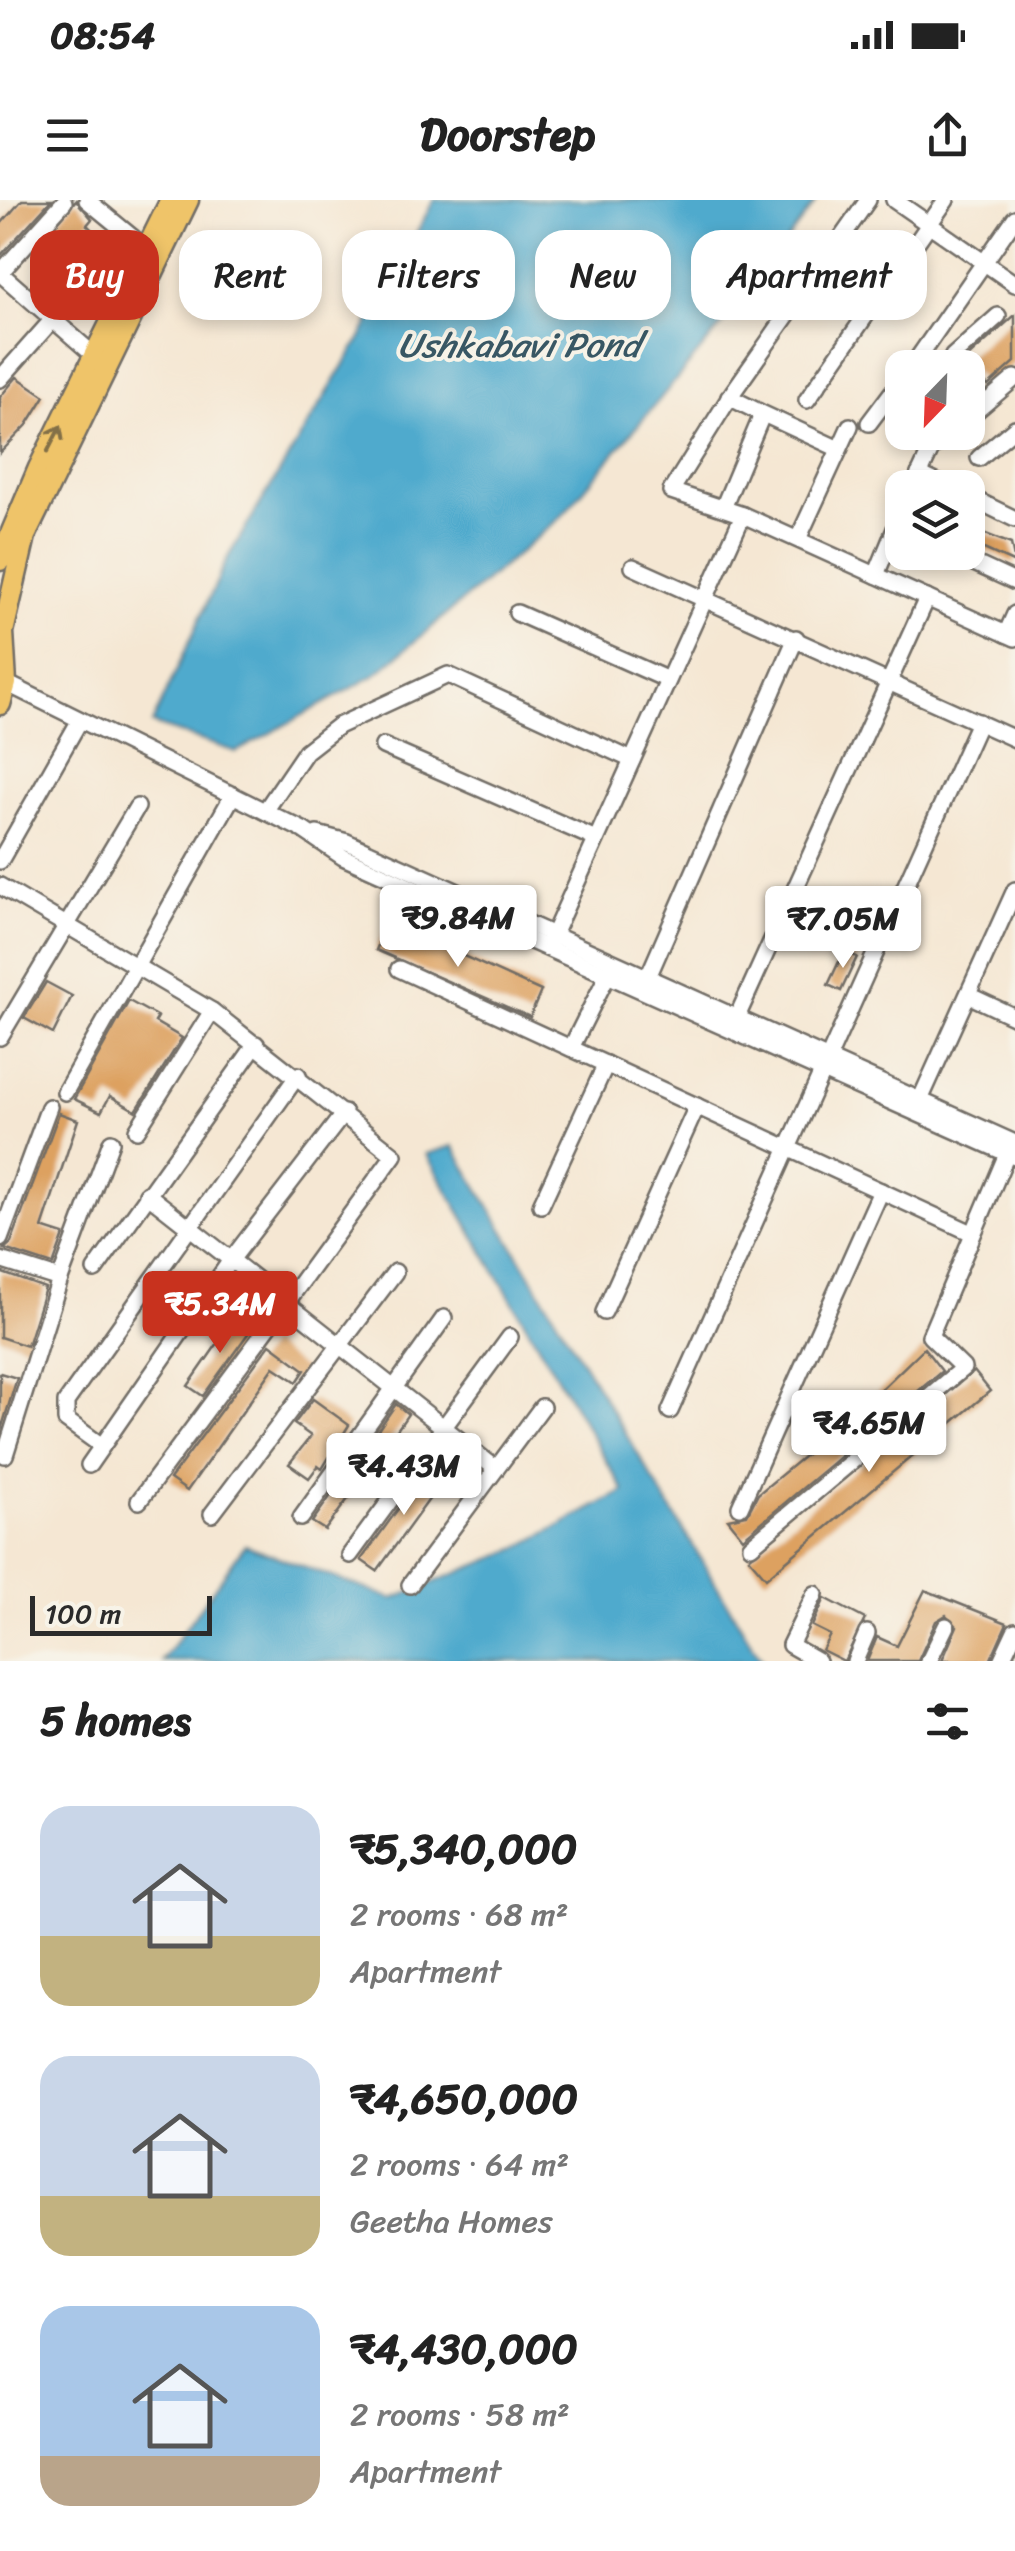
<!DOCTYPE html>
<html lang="en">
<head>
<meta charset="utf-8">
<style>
	:root { --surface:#fff; --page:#f2f2f2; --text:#222; --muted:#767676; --accent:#c8321e }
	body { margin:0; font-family:Sriracha,sans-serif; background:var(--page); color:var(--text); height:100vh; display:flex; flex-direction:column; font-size:38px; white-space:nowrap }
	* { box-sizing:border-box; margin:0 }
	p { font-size:32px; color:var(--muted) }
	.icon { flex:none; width:55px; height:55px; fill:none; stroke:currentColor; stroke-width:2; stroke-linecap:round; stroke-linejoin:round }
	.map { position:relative; height:1461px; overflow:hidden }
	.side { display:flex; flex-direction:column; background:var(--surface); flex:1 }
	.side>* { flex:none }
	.banner { position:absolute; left:30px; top:30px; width:955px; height:90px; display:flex; gap:20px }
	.needle { width:65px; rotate:203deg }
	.tools { position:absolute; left:885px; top:150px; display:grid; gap:20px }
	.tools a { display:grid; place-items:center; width:100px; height:100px; border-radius:20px; background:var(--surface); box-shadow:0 5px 15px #0003; font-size:50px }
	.scale { position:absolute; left:30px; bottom:25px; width:182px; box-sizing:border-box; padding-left:10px; border:5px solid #2b2b2b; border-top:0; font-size:28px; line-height:35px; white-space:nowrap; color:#2b2b2b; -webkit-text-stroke:8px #f7f3e8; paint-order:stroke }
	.price { position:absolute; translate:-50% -85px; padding:0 22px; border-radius:10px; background:#fff; color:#222; font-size:32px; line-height:65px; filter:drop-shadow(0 2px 5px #0008) }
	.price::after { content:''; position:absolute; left:50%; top:60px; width:30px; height:22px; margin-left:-15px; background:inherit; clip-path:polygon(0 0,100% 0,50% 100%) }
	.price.current { background:var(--accent); color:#fff }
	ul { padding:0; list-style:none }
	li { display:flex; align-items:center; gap:30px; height:250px; padding:0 40px }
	li span { display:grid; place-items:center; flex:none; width:280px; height:200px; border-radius:30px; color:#555 }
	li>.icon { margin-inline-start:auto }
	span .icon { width:120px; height:120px; fill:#fffc; stroke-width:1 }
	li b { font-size:42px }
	h2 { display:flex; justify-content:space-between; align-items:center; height:120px; padding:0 40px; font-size:42px }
	.pill { padding:0 35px; border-radius:30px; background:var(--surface); box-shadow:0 5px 15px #0003; font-size:35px; line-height:90px }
	.pill.current { background:var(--accent); color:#fff }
	.status { display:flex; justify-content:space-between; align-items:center; height:70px; padding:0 50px; background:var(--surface); direction:ltr }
	.status svg { height:28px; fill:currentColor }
	header { display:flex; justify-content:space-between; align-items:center; height:130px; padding:0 40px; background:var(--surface); font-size:45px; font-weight:700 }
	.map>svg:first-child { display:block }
	.water { fill:#4faacd; stroke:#3d6a7c; stroke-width:2.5 }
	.building { fill:#dda160 }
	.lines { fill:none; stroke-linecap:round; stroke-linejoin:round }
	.minor-casing { stroke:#726d66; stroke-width:20 }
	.major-casing { stroke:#726d66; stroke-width:25 }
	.minor { stroke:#fff; stroke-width:15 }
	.major { stroke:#efc469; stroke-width:20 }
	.oneway { stroke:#837047 }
	.labels { text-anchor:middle; stroke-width:8; stroke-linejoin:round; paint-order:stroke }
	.water-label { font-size:35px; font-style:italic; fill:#385764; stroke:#f7f3e8 }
</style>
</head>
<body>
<div class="status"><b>08:54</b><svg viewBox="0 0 49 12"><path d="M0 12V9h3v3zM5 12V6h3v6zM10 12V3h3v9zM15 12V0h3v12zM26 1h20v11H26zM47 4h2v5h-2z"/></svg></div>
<header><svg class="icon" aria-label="menu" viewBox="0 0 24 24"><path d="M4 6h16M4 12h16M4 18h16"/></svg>Doorstep<svg class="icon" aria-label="share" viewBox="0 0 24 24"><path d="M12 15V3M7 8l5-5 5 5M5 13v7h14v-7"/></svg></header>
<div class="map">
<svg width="1015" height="1461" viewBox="0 0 1015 1461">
	<rect width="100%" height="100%" fill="#f7f3e8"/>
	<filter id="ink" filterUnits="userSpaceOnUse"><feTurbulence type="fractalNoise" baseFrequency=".01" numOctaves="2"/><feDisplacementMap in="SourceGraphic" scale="20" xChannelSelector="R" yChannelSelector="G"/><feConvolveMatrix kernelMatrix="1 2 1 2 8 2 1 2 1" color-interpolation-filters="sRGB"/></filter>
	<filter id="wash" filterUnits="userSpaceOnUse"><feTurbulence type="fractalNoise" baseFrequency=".0048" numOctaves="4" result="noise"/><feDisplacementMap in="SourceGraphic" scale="40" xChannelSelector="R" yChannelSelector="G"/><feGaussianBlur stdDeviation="2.25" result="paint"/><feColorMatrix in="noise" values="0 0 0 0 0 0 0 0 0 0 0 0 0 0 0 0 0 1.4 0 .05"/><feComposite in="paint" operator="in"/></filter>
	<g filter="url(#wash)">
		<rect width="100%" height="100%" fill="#f5e7d3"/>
		<g class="water">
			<polygon points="434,0 817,0 747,95 560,318 375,475 236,552 152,524 228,357 362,136"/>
			<polygon points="453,946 762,1461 162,1461 245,1345 393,1399 514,1350 624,1291 426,954"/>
		</g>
		<g id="blocks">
			<g class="building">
				<polygon points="22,0 51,0 0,56 0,25"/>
				<polygon points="76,0 92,19 87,25 106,43 95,55 76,38 54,65 36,49"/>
				<polygon points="1015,115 1015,162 988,186 965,160"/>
				<polygon points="17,177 45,196 27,225 0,253 0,197"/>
				<polygon points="968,327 1011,344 1015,363 975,345 973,350 968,348"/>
				<polygon points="388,722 541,791 530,817 376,750"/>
				<polygon points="844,751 857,757 841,791 828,785"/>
				<polygon points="46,782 72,796 53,834 24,818"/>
				<polygon points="129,801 158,817 155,822 182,838 136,911 110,896 101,912 74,899"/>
				<polygon points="59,913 78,920 42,1028 64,1035 53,1065 4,1049 11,1043"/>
				<polygon points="0,1072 45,1088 27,1146 0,1137"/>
				<polygon points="236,1117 252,1128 203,1196 188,1186"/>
				<polygon points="270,1144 305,1170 297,1182 274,1167 187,1291 170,1279"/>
				<polygon points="924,1148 942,1171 743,1338 728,1319 747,1315 758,1294 860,1210"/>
				<polygon points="974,1171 990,1191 766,1378 749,1358"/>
				<polygon points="0,1173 17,1178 0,1233"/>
				<polygon points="313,1199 349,1225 322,1269 318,1266 309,1278 289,1264 311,1236 294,1224"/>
				<polygon points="396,1204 408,1214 384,1249 371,1240"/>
				<polygon points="359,1256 373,1265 325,1330 312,1322"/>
				<polygon points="430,1265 446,1276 377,1371 361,1360"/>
				<polygon points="925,1390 1007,1423 990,1461 942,1461 957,1426 946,1415 936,1421 918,1461 867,1461 877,1437 897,1446"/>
				<polygon points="825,1398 865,1419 844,1461 822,1450 830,1435 812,1426"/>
			</g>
		</g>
	</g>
	<g filter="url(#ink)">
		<use href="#blocks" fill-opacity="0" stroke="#726d66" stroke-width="2.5"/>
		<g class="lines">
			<g class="minor-casing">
				<g id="minor">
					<polyline points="87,0 149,51"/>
					<polyline points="868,0 733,192 671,291 743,315 1015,438"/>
					<polyline points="894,0 1015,84"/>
					<polyline points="0,73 96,157"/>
					<polyline points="0,73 64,2"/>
					<polyline points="911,168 1015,18"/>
					<polyline points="954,168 953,156 998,116"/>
					<polyline points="0,179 124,39"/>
					<polyline points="968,183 985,203"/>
					<polyline points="807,200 946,0"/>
					<polyline points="759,212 839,249"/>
					<polyline points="968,218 1015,178"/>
					<polyline points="869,223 902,179"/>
					<polyline points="979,258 1015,228"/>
					<polyline points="919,274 949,288"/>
					<polyline points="913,288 931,249 950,232"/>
					<polyline points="968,296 1015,319"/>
					<polyline points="723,308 760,220 759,212 729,197"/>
					<polyline points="798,339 850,226"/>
					<polyline points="950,352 1015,382"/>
					<polyline points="633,367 1015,539"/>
					<polyline points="876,375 902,312"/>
					<polyline points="517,413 668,480"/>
					<polyline points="1006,434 1015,414"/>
					<polyline points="0,480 303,630 343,657 1015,957"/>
					<polyline points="383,546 596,639"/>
					<polyline points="265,611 306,551 338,526 448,475 632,560"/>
					<polyline points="317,634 347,642 1015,943"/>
					<polyline points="0,661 80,520"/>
					<polyline points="0,686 212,811 394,955 286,1103 495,1268"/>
					<polyline points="549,744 743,315"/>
					<polyline points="399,769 972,1033"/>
					<polyline points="648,777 796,438"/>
					<polyline points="968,795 1015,817"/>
					<polyline points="737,817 927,398"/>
					<polyline points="0,837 137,607"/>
					<polyline points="571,848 610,770"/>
					<polyline points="65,892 233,595"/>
					<polyline points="916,909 1015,690"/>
					<polyline points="137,930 212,811"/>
					<polyline points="541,1005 606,864"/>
					<polyline points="0,1039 49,907"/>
					<polyline points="0,1060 60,1079"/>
					<polyline points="95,1070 256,844"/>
					<polyline points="604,1112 697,906"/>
					<polyline points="670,1211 979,522"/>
					<polyline points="102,1246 66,1220 66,1202 298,875"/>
					<polyline points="5,1255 60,1079 111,942"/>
					<polyline points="89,1265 231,1060 344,913"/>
					<polyline points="139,1301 286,1103 147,994"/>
					<polyline points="740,1307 881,991"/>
					<polyline points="212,1314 395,1072"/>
					<polyline points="301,1318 444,1118"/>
					<polyline points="751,1346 963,1168 930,1136 1007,954"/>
					<polyline points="350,1355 510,1137"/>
					<polyline points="410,1385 542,1207"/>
					<polyline points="815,1394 790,1445 818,1461"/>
					<polyline points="855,1461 867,1433"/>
					<polyline points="929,1461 946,1426"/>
					<polyline points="1001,1461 1015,1431"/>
				</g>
			</g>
			<g class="major-casing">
				<g id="major">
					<polyline points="0,360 39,268 171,0"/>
					<polyline points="0,504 6,483 3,432 25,336 188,0"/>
				</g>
			</g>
			<use href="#minor" class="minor"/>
			<use href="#major" class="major"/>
		</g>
		<defs><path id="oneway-shaft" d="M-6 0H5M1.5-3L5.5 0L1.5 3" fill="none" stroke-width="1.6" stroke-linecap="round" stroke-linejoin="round" transform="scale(2.5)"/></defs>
		<use class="oneway" href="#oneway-shaft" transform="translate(54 239) rotate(-63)"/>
	</g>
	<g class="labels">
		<g class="water-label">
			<text x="519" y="157">Ushkabavi Pond</text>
		</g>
	</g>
</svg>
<div class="tools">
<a><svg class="needle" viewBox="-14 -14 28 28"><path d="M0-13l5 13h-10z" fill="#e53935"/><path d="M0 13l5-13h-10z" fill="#767676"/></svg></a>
<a><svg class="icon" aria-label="layers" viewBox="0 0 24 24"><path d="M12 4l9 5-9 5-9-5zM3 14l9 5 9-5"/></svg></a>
</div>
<div class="scale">100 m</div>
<b class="price" style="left:458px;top:770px">₹9.84M</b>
<b class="price" style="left:843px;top:771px">₹7.05M</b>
<b class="price current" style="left:220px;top:1156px">₹5.34M</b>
<b class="price" style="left:869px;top:1275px">₹4.65M</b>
<b class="price" style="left:404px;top:1318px">₹4.43M</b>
<div class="banner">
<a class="pill current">Buy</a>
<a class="pill">Rent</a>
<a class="pill">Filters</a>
<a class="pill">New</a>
<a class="pill">Apartment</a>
</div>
</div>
<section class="side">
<h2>5 homes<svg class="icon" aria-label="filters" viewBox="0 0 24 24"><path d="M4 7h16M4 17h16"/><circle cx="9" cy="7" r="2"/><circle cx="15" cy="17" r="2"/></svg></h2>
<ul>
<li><span style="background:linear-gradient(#c9d6e8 65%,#c2b280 0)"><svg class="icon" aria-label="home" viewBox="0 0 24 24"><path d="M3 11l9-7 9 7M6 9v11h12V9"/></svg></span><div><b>₹5,340,000</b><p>2 rooms · 68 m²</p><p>Apartment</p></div></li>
<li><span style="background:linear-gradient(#c9d6e8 70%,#c2b280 0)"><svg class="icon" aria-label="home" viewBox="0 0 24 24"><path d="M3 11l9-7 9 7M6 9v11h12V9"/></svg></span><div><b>₹4,650,000</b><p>2 rooms · 64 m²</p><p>Geetha Homes</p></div></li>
<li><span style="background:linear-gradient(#a9c7e8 75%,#b9a48a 0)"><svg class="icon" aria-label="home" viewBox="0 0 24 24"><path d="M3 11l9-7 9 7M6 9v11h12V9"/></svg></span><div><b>₹4,430,000</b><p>2 rooms · 58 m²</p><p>Apartment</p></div></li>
</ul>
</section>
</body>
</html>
